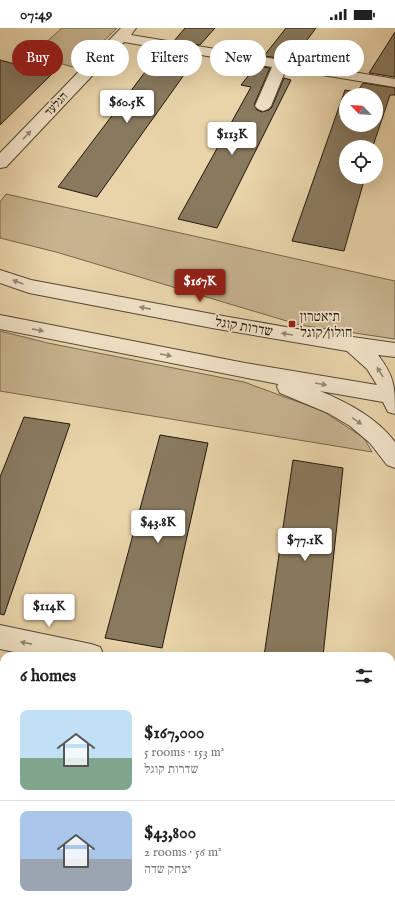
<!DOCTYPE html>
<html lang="en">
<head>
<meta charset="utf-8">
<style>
	:root { --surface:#fff; --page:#f6f6f6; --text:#202124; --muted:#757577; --line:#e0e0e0; --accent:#8f2418 }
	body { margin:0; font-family:"IM FELL English","Frank Ruhl Libre",serif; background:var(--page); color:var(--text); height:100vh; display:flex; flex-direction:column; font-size:15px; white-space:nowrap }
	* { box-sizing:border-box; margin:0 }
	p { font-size:13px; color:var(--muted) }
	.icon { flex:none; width:22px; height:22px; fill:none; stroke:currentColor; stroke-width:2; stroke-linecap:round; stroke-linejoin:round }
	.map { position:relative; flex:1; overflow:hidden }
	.details { position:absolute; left:0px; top:624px; width:395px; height:256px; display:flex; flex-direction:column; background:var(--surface); border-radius:12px 12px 0 0; box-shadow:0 4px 16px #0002 }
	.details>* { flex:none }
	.banner { position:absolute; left:12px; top:12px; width:371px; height:36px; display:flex; gap:8px }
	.needle { width:26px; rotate:295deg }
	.controls { position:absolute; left:339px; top:60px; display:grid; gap:8px }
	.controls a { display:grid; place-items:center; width:44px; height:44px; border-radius:50%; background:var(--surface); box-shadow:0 4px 16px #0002; font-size:20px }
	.price { position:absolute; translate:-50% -34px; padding:0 9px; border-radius:4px; background:#fff; color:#222; font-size:13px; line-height:26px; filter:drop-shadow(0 1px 2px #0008) }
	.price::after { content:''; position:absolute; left:50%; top:24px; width:12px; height:9px; margin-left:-6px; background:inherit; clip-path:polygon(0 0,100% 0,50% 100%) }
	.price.current { background:var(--accent); color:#fff }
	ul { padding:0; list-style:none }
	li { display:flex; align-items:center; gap:12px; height:100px; padding:0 20px }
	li+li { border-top:1px solid var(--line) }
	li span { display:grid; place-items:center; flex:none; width:112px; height:80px; border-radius:8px; color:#555 }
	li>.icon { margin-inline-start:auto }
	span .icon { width:48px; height:48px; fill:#fffc; stroke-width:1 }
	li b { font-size:17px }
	h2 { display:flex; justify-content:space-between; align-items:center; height:48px; padding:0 20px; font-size:17px }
	.tag { padding:0 14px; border-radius:18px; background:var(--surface); box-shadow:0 4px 16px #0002; font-size:14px; line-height:36px }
	.tag.current { background:var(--accent); color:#fff }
	.status { display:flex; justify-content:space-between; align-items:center; height:28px; padding:0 20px; background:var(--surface); direction:ltr }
	.status svg { height:11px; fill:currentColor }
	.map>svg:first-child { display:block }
	.green { fill:#c7b48f; stroke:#74664e }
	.building { fill:#897a5f; stroke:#21180e; fill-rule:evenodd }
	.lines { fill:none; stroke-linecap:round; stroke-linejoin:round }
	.minor-casing { stroke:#534735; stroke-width:2 }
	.minor { fill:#f1e3c8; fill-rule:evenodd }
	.oneway { fill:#938874 }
	.poi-dot { fill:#8f2418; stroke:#f1e3c8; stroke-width:1.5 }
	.labels { text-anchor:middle; stroke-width:3.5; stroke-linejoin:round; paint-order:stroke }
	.far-street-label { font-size:12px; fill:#21180e; stroke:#f1e3c8 }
	.poi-label { font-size:14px; fill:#21180e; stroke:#f1e3c8; text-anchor:start }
	.street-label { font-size:14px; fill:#21180e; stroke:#f1e3c8 }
</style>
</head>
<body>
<div class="status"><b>07:49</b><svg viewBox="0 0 49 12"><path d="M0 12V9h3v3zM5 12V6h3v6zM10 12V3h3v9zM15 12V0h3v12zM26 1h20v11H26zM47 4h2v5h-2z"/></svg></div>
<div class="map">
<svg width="395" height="880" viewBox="0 0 395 880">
	<rect width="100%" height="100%" fill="#e9d4aa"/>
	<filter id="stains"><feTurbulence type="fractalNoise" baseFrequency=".005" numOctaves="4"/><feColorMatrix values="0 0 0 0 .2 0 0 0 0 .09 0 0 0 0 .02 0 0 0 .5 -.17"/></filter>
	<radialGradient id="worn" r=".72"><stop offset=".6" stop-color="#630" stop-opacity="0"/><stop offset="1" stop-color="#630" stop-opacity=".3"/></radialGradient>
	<g class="green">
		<polygon points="62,0 117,0 76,40 32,27"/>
		<polygon points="6,166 395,253 395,311 300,297 56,224 0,210 0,174"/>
		<polygon points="0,303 48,315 244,354 323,383 364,410 372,424 0,363"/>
	</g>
	<g class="building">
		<polygon points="185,0 215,0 200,17 174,13"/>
		<polygon points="286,0 316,0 292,32 264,28"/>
		<polygon points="395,4 395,49 369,45"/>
		<polygon points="165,22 192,27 190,29 196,30 97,169 58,159 161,23"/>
		<polygon points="0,32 52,46 0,97"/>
		<polygon points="256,38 270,40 254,77 257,82 262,84 269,82 272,79 284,50 291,52 217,200 178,191 251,59 241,57"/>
		<path d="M363,55L395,60V67H390L373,118L374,119H346V149H365L344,223L292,213L345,62L357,64ZM346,67H376V97H346Z"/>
		<polygon points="24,389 70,396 4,587 0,586 0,449"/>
		<polygon points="160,407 208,415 162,620 105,610"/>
		<polygon points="293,432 343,440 323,628 264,628"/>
	</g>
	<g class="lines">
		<g class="minor-casing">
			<g id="minor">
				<polygon points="121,0 136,0 131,7 395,51 395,59 286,41 271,78 268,81 263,83 258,81 255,78 272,39 124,14 6,139 0,140 0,125"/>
				<path d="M0,242L31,252L212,286L303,302L395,315V329L378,327C395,349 395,359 395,386L388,384L383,374L320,363C348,375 376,389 395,414V440L387,437L370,415L350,398L328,385L280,365L277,359L278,356L0,301V287L245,335L377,357L367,341L347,323L212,300L29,265L0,255Z"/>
				<polygon points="0,597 91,616 100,619 104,628 33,628 0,621"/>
				<rect x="391" y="669" width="4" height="26"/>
				<polygon points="395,772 395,841 391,843 391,773"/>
				<polygon points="391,863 395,865 395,880 371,880 371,876 391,876"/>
				<polygon points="14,876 44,876 42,880 12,880"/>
				<polygon points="151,876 181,876 180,880 150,880"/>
			</g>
		</g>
		<use href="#minor" class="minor"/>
	</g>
	<defs><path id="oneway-solid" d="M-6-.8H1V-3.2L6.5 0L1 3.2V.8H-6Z"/></defs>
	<g class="oneway">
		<use href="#oneway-solid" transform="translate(27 107) rotate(-47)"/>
		<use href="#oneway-solid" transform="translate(18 254) rotate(-160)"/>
		<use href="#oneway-solid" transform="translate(145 280) rotate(-169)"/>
		<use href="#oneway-solid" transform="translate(38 302) rotate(11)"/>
		<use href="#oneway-solid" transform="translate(287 306) rotate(-171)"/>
		<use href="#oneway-solid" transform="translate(166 327) rotate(11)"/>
		<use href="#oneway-solid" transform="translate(380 344) rotate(-121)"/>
		<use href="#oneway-solid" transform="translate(321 356) rotate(10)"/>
		<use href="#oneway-solid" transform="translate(357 393) rotate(35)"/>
		<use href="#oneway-solid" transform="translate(26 615) rotate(-169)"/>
	</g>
	<rect class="poi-dot" x="288" y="292" width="8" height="8" rx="2"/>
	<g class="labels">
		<g class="far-street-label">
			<text transform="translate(56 76) rotate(-47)" y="4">הגלעד</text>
		</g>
		<g class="poi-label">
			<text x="300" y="293">תיאטרון<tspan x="300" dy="16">חולון/קוגל</tspan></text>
		</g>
		<g class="street-label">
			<text transform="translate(244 298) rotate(10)" y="5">שדרות קוגל</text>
		</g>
	</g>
	<rect width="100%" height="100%" filter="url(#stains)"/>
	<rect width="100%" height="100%" fill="url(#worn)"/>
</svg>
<div class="controls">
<a><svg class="needle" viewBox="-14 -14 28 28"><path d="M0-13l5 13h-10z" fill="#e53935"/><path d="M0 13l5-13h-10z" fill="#757577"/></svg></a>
<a><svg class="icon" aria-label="locate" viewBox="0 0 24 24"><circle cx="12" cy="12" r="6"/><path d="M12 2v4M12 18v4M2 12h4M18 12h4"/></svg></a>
</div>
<b class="price" style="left:127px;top:96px">$60.5K</b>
<b class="price" style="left:232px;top:128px">$113K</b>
<b class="price current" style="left:200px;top:275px">$167K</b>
<b class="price" style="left:158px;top:516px">$43.8K</b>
<b class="price" style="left:305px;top:534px">$77.1K</b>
<b class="price" style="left:49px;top:600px">$114K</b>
<div class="banner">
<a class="tag current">Buy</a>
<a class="tag">Rent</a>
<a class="tag">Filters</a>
<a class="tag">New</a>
<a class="tag">Apartment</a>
</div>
<section class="details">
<h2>6 homes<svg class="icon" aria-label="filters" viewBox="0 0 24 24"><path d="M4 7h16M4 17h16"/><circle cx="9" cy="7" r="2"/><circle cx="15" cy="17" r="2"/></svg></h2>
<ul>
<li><span style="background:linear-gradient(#bfe0f5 60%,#7fa58c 0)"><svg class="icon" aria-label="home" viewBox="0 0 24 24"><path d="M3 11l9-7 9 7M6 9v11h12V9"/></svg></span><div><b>$167,000</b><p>5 rooms · 153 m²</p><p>שדרות קוגל</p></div></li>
<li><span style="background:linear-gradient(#a9c7e8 60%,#9aa5b1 0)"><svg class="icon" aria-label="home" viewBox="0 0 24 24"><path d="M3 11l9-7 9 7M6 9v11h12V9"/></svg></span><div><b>$43,800</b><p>2 rooms · 56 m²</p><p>יצחק שדה</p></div></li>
</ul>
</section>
</div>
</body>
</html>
